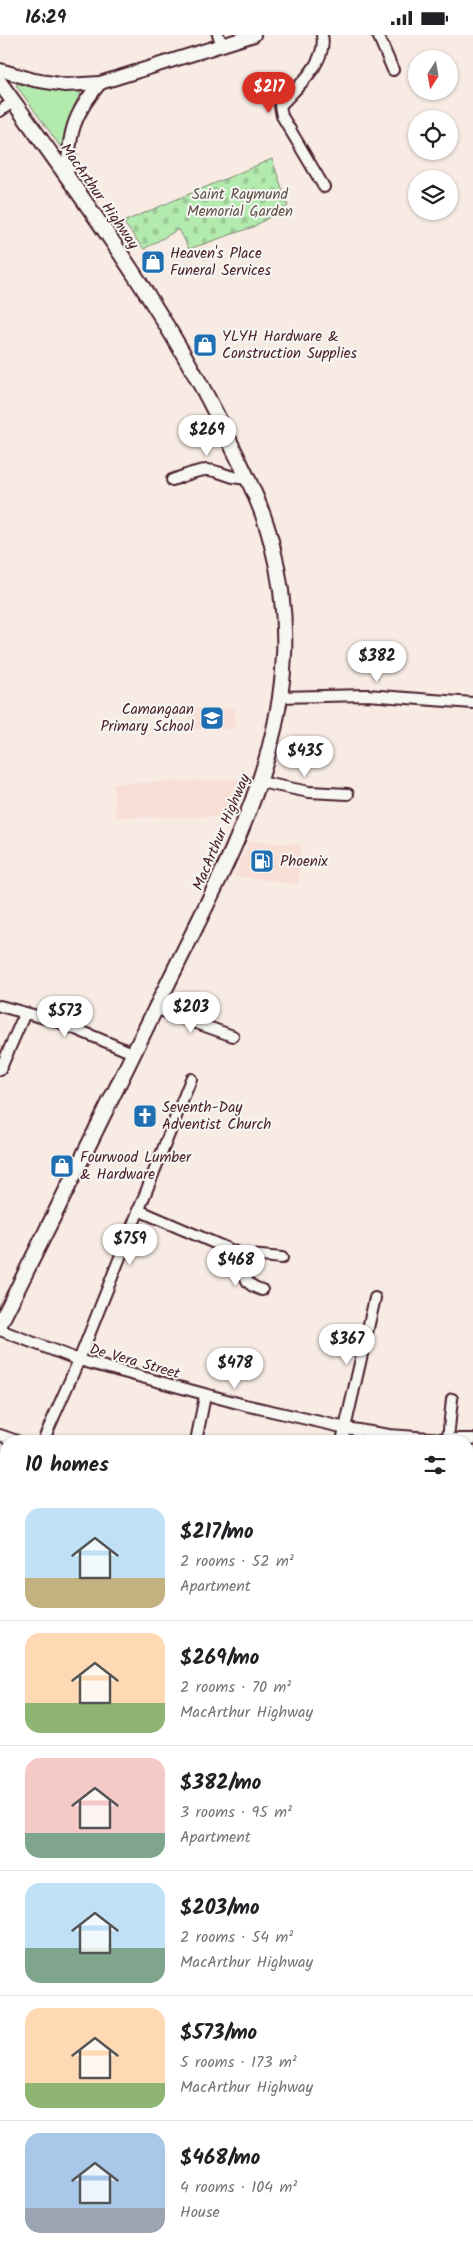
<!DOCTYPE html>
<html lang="en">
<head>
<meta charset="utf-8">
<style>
	:root { --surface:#fff; --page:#f6f6f6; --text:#202124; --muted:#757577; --line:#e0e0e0; --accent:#d93025 }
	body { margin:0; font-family:Kalam,sans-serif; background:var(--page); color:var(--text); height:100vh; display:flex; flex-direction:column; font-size:19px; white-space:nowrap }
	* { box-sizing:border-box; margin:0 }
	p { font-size:16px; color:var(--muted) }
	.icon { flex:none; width:28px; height:28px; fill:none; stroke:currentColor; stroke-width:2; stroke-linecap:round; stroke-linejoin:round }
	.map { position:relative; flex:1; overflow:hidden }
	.details { position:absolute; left:0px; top:1400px; width:474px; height:820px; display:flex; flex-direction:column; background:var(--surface); border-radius:20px 20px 0 0; box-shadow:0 1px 4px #0004 }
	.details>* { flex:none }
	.needle { width:32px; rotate:191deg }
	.buttons { position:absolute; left:408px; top:15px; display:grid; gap:10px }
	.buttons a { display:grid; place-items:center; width:50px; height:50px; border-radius:50%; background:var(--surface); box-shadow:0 1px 4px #0004; font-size:25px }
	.price { position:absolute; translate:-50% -42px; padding:0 11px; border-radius:18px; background:#fff; color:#222; font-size:16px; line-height:32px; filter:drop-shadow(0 1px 2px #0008) }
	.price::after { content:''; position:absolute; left:50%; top:30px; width:15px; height:11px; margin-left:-8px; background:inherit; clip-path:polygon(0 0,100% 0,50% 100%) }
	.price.active { background:var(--accent); color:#fff }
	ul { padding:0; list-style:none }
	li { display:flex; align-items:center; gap:15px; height:125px; padding:0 25px }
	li+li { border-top:1px solid var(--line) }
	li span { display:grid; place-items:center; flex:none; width:140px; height:100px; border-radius:15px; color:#555 }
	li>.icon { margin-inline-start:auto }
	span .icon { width:60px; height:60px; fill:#fffc; stroke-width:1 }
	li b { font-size:21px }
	h2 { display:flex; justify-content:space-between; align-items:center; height:60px; padding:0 25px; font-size:21px }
	.status { display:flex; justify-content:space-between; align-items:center; height:35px; padding:0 25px; background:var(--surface); direction:ltr }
	.status svg { height:14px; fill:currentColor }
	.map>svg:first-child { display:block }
	.built { fill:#f8ded4 }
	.grass { fill:#b3ebaf; stroke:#7e856d }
	.cemetery { fill:url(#cemetery-stones); stroke:#7e856d }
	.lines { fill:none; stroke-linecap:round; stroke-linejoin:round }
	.minor-casing { stroke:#4a1f2b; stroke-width:14 }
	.major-casing { stroke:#4a1f2b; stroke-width:16 }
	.highway-casing { stroke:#4a1f2b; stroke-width:18 }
	.minor { stroke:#f6f6f2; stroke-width:10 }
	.major { stroke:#f6f6f2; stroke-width:12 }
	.highway { stroke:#f6f6f2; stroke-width:14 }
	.labels { text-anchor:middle; stroke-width:4; stroke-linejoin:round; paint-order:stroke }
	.park-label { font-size:15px; fill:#64524c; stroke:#f6f6f2 }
	.street-label { font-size:15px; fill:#4a1f2b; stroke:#f6f6f2 }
	.poi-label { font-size:15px; fill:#4a1f2b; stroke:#f6f6f2; text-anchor:start }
</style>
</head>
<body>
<div class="status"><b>16:29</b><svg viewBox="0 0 49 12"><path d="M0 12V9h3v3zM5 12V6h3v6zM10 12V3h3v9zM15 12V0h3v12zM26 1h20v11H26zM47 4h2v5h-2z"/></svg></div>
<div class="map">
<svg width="473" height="2220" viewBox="0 0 473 2220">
	<defs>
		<pattern id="cemetery-stones" width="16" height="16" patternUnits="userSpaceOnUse" patternTransform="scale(1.25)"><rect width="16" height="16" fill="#b3ebaf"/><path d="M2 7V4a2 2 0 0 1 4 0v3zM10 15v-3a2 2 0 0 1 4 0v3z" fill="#9bc997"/></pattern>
	</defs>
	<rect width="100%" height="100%" fill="#f7ebe4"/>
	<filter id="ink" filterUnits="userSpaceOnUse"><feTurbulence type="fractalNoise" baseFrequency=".02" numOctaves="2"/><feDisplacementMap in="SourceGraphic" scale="10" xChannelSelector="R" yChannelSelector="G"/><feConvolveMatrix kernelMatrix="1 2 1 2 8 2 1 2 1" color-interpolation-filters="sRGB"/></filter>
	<g filter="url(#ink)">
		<g class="built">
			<rect x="190" y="673" width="45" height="21"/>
			<polygon points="247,744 236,782 116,782 113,749"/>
			<polygon points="249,806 301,810 298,849 234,841"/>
			<polygon points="6,1637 6,1697 0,1695 0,1655"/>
			<polygon points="468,1859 473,1861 473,1921 468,1923"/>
		</g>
		<polygon class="grass" points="21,47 40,53 81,57 74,71 64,107 60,111 16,50"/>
		<polygon class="cemetery" points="272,124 288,171 253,192 189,214 179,194 144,214 123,187"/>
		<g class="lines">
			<g class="minor-casing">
				<g id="minor">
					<polyline points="218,0 223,10"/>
					<path d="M322,0C328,27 297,52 280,71L282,81L324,152"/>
					<polyline points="378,0 393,35"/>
					<polyline points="0,76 14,66"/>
					<path d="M172,445C181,442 199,434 208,435C222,436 232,445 247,443"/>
					<polyline points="279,662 367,660 473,668"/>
					<polyline points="260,747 309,757 348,759"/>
					<polyline points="0,971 59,987 135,1019"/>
					<polyline points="157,974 233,1001"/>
					<polyline points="0,1035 25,978"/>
					<polyline points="138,1175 240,1219 282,1223"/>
					<path d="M240,1219C250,1237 237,1247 262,1255"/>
					<polyline points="0,1295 79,1325 245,1370 346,1393 389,1400 443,1404 473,1404"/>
					<polyline points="0,1400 17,1406"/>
					<polyline points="448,1404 452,1364"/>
					<polyline points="43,1406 79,1325 191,1044"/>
					<polyline points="196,1406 205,1361"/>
					<polyline points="342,1406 375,1263"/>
					<polyline points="0,1496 6,1483"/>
					<polyline points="468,1523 473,1524"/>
					<polyline points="0,1540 6,1542"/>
					<polyline points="0,1637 6,1618"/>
					<polyline points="468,1674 473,1676"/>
					<polyline points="468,1781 473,1782"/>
					<polyline points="0,1815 6,1817"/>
					<polyline points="0,1907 6,1909"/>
					<polyline points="468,2023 473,2024"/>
					<polyline points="411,2214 467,2220"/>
					<polyline points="28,2220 51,2214"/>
					<polyline points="387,2220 387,2214"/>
				</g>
			</g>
			<g class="major-casing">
				<g id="major">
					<polyline points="0,35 34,45 65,50 100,48 254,0"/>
					<path d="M67,141C70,98 71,82 100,48"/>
				</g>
			</g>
			<g class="highway-casing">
				<path id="highway" d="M0,48C82,162 167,276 228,403C244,436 262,470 271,506C315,670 242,798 172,940C115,1057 58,1173 0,1289"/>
			</g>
			<use href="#minor" class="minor"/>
			<use href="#major" class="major"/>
			<use href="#highway" class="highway"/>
		</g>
	</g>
	<defs>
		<g id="shop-square" transform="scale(1.25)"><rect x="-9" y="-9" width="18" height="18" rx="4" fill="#1f6fb2" stroke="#f6f6f2"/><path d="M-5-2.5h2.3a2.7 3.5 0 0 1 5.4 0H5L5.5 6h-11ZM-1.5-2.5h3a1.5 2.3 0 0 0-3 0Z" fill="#fff"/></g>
		<g id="school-square" transform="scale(1.25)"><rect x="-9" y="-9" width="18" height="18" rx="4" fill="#1f6fb2" stroke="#f6f6f2"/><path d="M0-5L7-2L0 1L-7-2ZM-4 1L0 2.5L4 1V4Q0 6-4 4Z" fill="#fff"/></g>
		<g id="fuel-square" transform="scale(1.25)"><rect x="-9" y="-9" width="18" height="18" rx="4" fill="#1f6fb2" stroke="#f6f6f2"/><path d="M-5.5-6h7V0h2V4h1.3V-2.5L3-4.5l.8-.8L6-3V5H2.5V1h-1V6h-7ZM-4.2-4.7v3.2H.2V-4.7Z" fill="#fff"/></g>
		<g id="church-square" transform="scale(1.25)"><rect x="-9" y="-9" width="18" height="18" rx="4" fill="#1f6fb2" stroke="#f6f6f2"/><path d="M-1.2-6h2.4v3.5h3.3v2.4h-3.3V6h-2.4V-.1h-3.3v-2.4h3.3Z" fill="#fff"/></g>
	</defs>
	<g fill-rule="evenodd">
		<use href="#shop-square" x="153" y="227"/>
		<use href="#shop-square" x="205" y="310"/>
		<use href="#school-square" x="212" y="683"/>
		<use href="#fuel-square" x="262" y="826"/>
		<use href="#church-square" x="145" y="1081"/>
		<use href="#shop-square" x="62" y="1131"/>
	</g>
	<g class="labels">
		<g class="park-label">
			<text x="240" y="164">Saint Raymund<tspan x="240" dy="17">Memorial Garden</tspan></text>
		</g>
		<g class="street-label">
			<text transform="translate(100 161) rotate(55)" y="5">MacArthur Highway</text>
			<text transform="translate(221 797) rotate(-67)" y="5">MacArthur Highway</text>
			<text transform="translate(135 1326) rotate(16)" y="5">De Vera Street</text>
		</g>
		<g class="poi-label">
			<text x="170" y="223">Heaven's Place<tspan x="170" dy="17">Funeral Services</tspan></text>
			<text x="222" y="306">YLYH Hardware &amp;<tspan x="222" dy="17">Construction Supplies</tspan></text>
			<text x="194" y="679" text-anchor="end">Camangaan<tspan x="194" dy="17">Primary School</tspan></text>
			<text x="280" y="831">Phoenix</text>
			<text x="162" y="1077">Seventh-Day<tspan x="162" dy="17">Adventist Church</tspan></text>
			<text x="80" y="1127">Fourwood Lumber<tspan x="80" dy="17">&amp; Hardware</tspan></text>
		</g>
	</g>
</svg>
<div class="buttons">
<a><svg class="needle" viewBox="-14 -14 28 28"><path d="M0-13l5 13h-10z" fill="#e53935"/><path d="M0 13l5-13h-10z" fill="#757577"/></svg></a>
<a><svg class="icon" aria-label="locate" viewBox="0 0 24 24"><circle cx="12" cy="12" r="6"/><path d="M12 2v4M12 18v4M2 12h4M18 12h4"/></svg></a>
<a><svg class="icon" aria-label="layers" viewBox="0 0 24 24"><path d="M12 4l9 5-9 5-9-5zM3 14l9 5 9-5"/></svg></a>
</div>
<b class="price active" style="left:269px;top:79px">$217</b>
<b class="price" style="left:207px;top:422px">$269</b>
<b class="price" style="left:377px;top:648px">$382</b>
<b class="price" style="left:305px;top:743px">$435</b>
<b class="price" style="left:191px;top:999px">$203</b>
<b class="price" style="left:65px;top:1003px">$573</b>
<b class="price" style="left:130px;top:1231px">$759</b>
<b class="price" style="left:236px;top:1252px">$468</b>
<b class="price" style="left:347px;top:1331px">$367</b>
<b class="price" style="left:235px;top:1355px">$478</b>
<section class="details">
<h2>10 homes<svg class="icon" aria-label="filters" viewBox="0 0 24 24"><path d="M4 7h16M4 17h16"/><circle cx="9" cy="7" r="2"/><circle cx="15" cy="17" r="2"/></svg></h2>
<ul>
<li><span style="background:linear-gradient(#bfe0f5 70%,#c2b280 0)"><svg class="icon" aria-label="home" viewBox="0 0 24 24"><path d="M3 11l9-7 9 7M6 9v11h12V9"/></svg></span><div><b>$217/mo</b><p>2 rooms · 52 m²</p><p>Apartment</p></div></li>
<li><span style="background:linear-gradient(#ffd9b3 70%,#8fb573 0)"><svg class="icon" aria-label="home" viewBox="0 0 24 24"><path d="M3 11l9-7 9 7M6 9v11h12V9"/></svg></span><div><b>$269/mo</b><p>2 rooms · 70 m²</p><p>MacArthur Highway</p></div></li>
<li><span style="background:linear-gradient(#f6c9c9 75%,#7fa58c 0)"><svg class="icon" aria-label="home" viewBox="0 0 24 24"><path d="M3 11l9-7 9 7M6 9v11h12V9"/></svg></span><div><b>$382/mo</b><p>3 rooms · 95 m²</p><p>Apartment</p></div></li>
<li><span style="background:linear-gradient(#bfe0f5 65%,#7fa58c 0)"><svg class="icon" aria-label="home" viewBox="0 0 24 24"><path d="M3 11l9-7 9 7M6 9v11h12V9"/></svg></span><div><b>$203/mo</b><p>2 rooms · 54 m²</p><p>MacArthur Highway</p></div></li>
<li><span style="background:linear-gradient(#ffd9b3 75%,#8fb573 0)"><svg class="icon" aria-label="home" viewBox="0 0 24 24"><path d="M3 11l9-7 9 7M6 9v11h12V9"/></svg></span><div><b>$573/mo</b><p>5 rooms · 173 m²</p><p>MacArthur Highway</p></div></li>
<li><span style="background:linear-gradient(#a9c7e8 75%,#9aa5b1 0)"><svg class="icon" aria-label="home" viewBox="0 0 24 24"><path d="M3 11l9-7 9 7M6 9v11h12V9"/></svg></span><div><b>$468/mo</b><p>4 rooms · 104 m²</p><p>House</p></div></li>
</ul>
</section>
</div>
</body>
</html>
